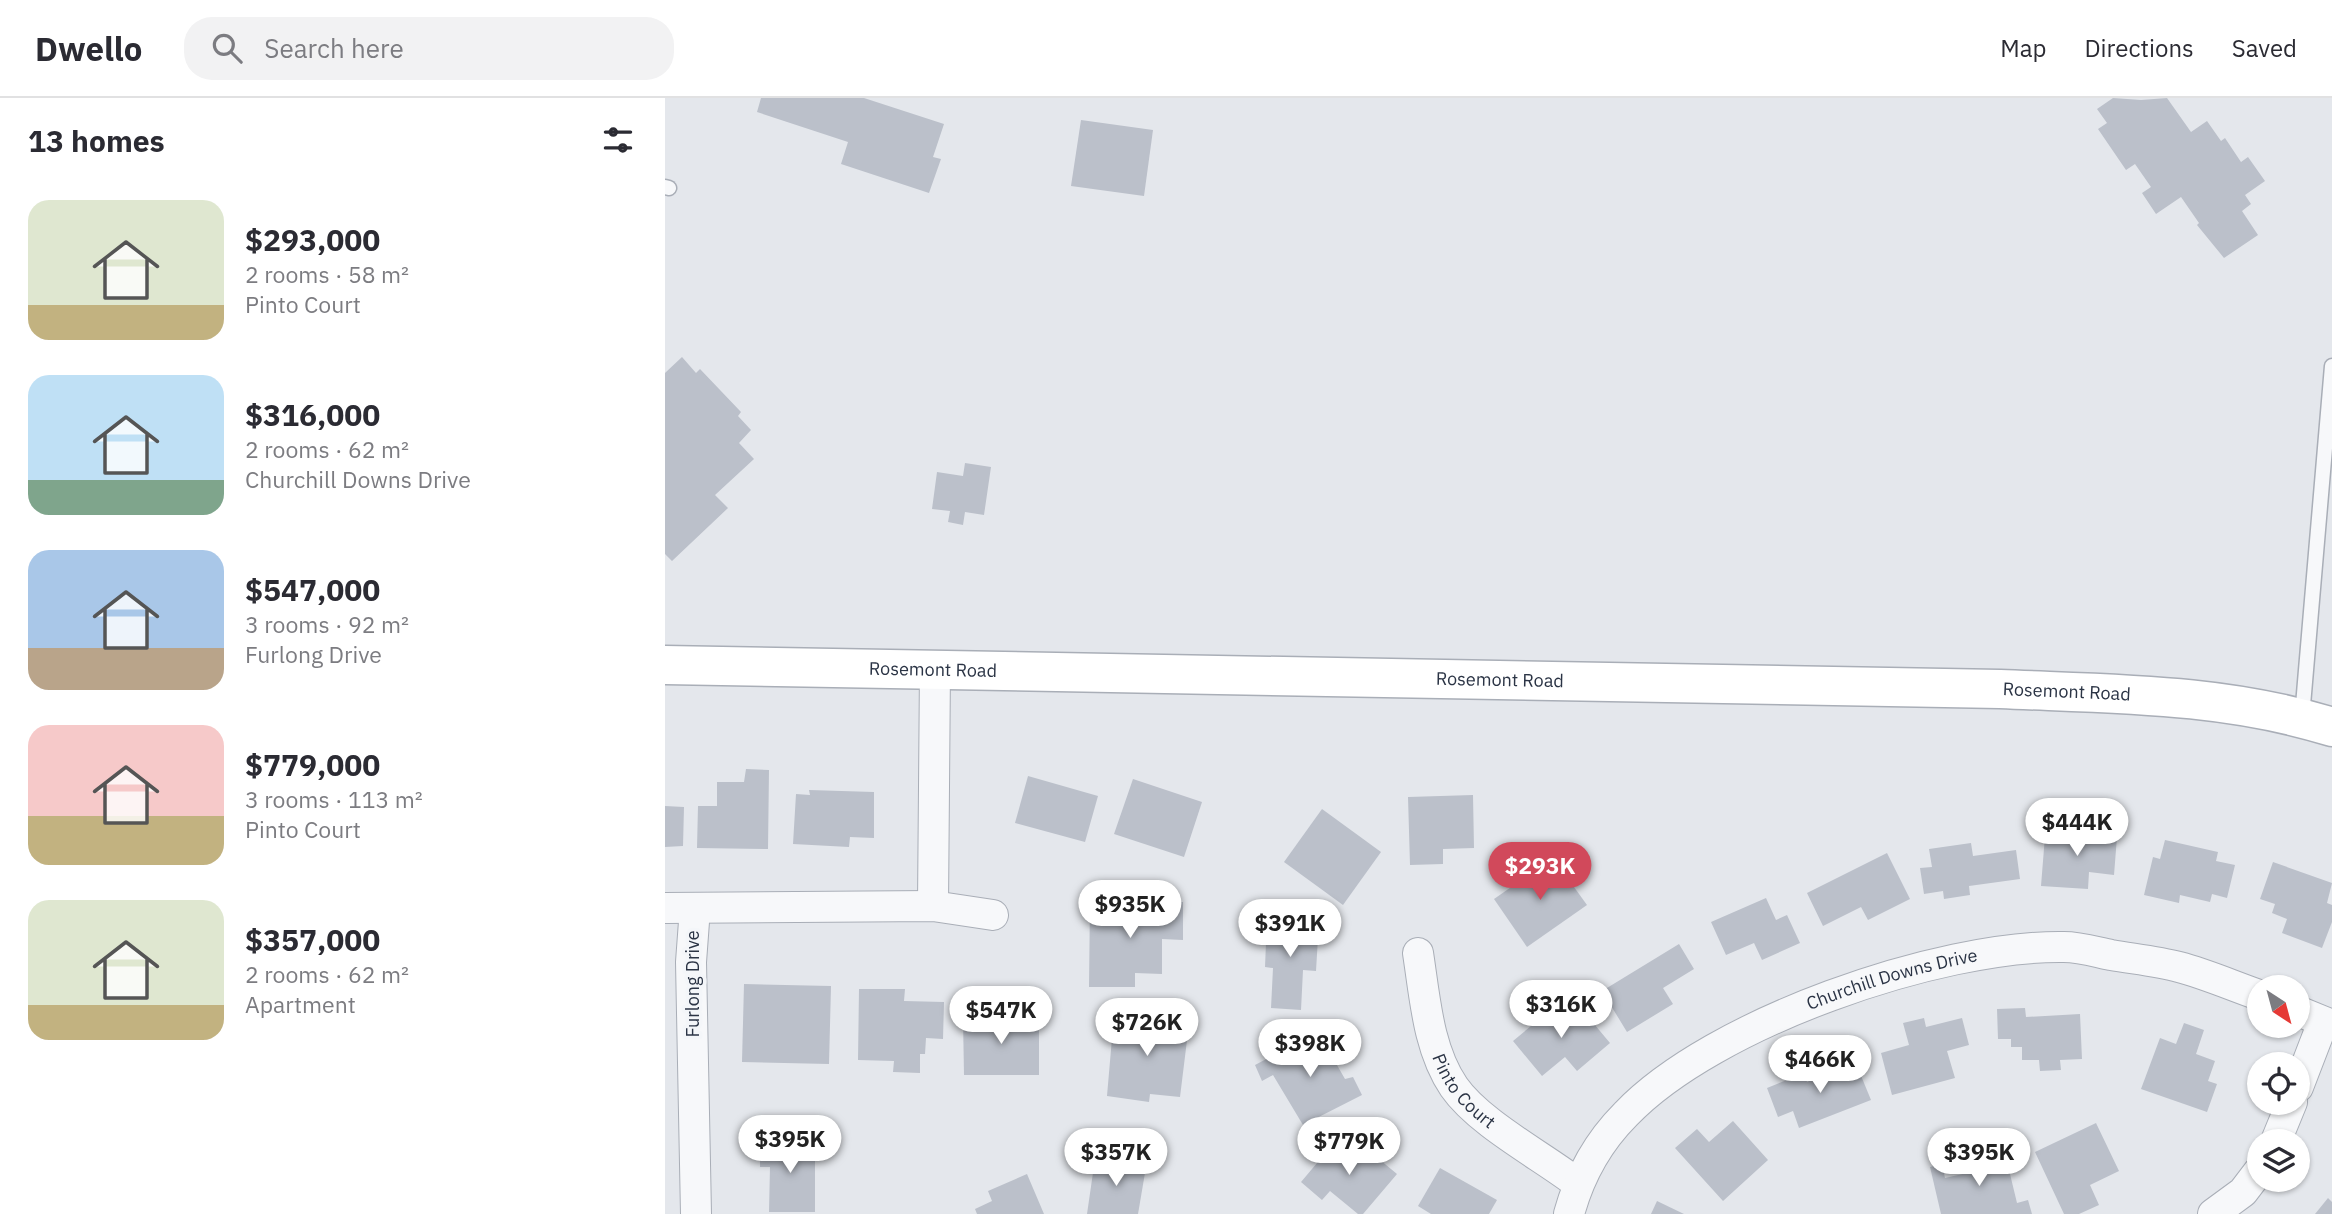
<!DOCTYPE html>
<html lang="en">
<head>
<meta charset="utf-8">
<style>
	:root { --surface:#fff; --page:#f2f2f3; --text:#2b2b33; --muted:#7c7c81; --line:#e1e1e2; --accent:#d1495b }
	body { margin:0; font-family:"IBM Plex Sans",sans-serif; background:var(--page); color:var(--text); height:100vh; display:flex; flex-direction:column; font-size:26px; white-space:nowrap }
	* { box-sizing:border-box; margin:0 }
	p { font-size:23px; color:var(--muted) }
	.icon { flex:none; width:38px; height:38px; fill:none; stroke:currentColor; stroke-width:2; stroke-linecap:round; stroke-linejoin:round }
	.map { position:relative; flex:1; overflow:hidden }
	.panel { display:flex; flex-direction:column; background:var(--surface); width:665px }
	.panel>* { flex:none }
	.needle { width:46px; rotate:144deg }
	.controls { position:absolute; left:1582px; top:877px; display:grid; gap:14px }
	.controls a { display:grid; place-items:center; width:63px; height:63px; border-radius:50%; background:var(--surface); box-shadow:0 2px 5px #0004; font-size:35px }
	.price { position:absolute; translate:-50% -60px; padding:0 16px; border-radius:24px; background:#fff; color:#222; font-size:23px; line-height:46px; filter:drop-shadow(0 2px 4px #0008) }
	.price::after { content:''; position:absolute; left:50%; top:42px; width:21px; height:16px; margin-left:-10px; background:inherit; clip-path:polygon(0 0,100% 0,50% 100%) }
	.price.selected { background:var(--accent); color:#fff }
	ul { padding:0; list-style:none }
	li { display:flex; align-items:center; gap:21px; height:175px; padding:0 28px }
	li span { display:grid; place-items:center; flex:none; width:196px; height:140px; border-radius:21px; color:#555 }
	li>.icon { margin-inline-start:auto }
	span .icon { width:84px; height:84px; fill:#fffc; stroke-width:1 }
	li b { font-size:30px }
	h2 { display:flex; justify-content:space-between; align-items:center; height:84px; padding:0 28px; font-size:30px }
	header { display:flex; align-items:center; gap:42px; box-sizing:border-box; height:98px; padding:0 35px; background:var(--surface); border-bottom:2px solid var(--line) }
	header strong { font-size:33px }
	nav { display:flex; gap:38px; margin-inline-start:auto; font-size:24px }
	.search { width:490px; height:63px; background:var(--page); display:flex; align-items:center; gap:18px; box-sizing:border-box; padding:0 24px; border-radius:28px; color:var(--muted); font-size:26px }
	main { display:flex; flex:1; min-height:0 }
	.map>svg:first-child { display:block }
	.building { fill:#bbc0ca }
	.lines { fill:none; stroke-linecap:round; stroke-linejoin:round }
	.lane-casing { stroke:#a9aeb7; stroke-width:17 }
	.street-casing { stroke:#a9aeb7; stroke-width:32 }
	.secondary-casing { stroke:#a9aeb7; stroke-width:41 }
	.lane { stroke:#f7f8fa; stroke-width:14 }
	.street { stroke:#f7f8fa; stroke-width:30 }
	.secondary { stroke:#fff; stroke-width:38 }
	.labels { text-anchor:middle; stroke-width:7; stroke-linejoin:round; paint-order:stroke }
	.street-label { font-size:18px; fill:#2b3445; stroke:#f4f6f9 }
</style>
</head>
<body>
<header>
<strong>Dwello</strong>
<div class="search"><svg class="icon" aria-label="search" viewBox="0 0 24 24"><circle cx="10" cy="10" r="6"/><path d="M15 15l6 6"/></svg>Search here</div>
<nav><a>Map</a><a>Directions</a><a>Saved</a></nav>
</header>
<main>
<section class="panel">
<h2>13 homes<svg class="icon" aria-label="filters" viewBox="0 0 24 24"><path d="M4 7h16M4 17h16"/><circle cx="9" cy="7" r="2"/><circle cx="15" cy="17" r="2"/></svg></h2>
<ul>
<li><span style="background:linear-gradient(#dfe7d0 75%,#c2b280 0)"><svg class="icon" aria-label="home" viewBox="0 0 24 24"><path d="M3 11l9-7 9 7M6 9v11h12V9"/></svg></span><div><b>$293,000</b><p>2 rooms · 58 m²</p><p>Pinto Court</p></div></li>
<li><span style="background:linear-gradient(#bfe0f5 75%,#7fa58c 0)"><svg class="icon" aria-label="home" viewBox="0 0 24 24"><path d="M3 11l9-7 9 7M6 9v11h12V9"/></svg></span><div><b>$316,000</b><p>2 rooms · 62 m²</p><p>Churchill Downs Drive</p></div></li>
<li><span style="background:linear-gradient(#a9c7e8 70%,#b9a48a 0)"><svg class="icon" aria-label="home" viewBox="0 0 24 24"><path d="M3 11l9-7 9 7M6 9v11h12V9"/></svg></span><div><b>$547,000</b><p>3 rooms · 92 m²</p><p>Furlong Drive</p></div></li>
<li><span style="background:linear-gradient(#f6c9c9 65%,#c2b280 0)"><svg class="icon" aria-label="home" viewBox="0 0 24 24"><path d="M3 11l9-7 9 7M6 9v11h12V9"/></svg></span><div><b>$779,000</b><p>3 rooms · 113 m²</p><p>Pinto Court</p></div></li>
<li><span style="background:linear-gradient(#dfe7d0 75%,#c2b280 0)"><svg class="icon" aria-label="home" viewBox="0 0 24 24"><path d="M3 11l9-7 9 7M6 9v11h12V9"/></svg></span><div><b>$357,000</b><p>2 rooms · 62 m²</p><p>Apartment</p></div></li>
</ul>
</section>
<div class="map">
<svg width="1667" height="1116" viewBox="0 0 1667 1116">
	<rect width="100%" height="100%" fill="#e4e7ec"/>
	<g class="building">
		<polygon points="96,0 199,0 279,26 268,59 276,61 264,95 176,66 183,44 92,14"/>
		<polygon points="1448,0 1476,2 1502,0 1526,34 1542,23 1556,43 1560,40 1576,64 1583,59 1600,83 1580,97 1586,106 1577,113 1593,137 1559,160 1532,127 1534,125 1516,99 1491,116 1477,95 1486,89 1470,66 1461,72 1433,31 1442,25 1432,11"/>
		<polygon points="416,22 488,32 479,98 406,88"/>
		<polygon points="17,259 31,275 35,271 76,314 73,318 86,332 74,345 89,361 50,397 63,410 7,463 0,456 0,275"/>
		<polygon points="300,365 326,369 319,417 300,414 298,427 283,424 285,413 267,411 272,374 298,378"/>
		<polygon points="81,671 104,672 103,751 32,750 33,708 52,708 52,684 79,684"/>
		<polygon points="363,678 433,698 420,744 350,725"/>
		<polygon points="468,681 537,704 519,759 449,736"/>
		<polygon points="144,692 209,694 209,740 185,739 184,749 128,746 131,696 145,697"/>
		<polygon points="808,697 809,750 778,751 778,766 745,767 743,699"/>
		<polygon points="0,708 19,709 18,748 0,749"/>
		<polygon points="657,711 716,754 678,807 619,764"/>
		<polygon points="1396,729 1433,732 1433,738 1452,739 1449,777 1424,774 1423,791 1376,788 1380,738 1396,740"/>
		<polygon points="1500,742 1553,754 1551,763 1570,767 1562,800 1547,796 1545,804 1515,797 1514,805 1479,797 1488,759 1495,761"/>
		<polygon points="1306,745 1308,758 1351,752 1355,781 1304,788 1305,797 1279,801 1278,793 1259,796 1255,770 1267,769 1264,751"/>
		<polygon points="1222,755 1245,801 1203,822 1196,809 1158,828 1142,795"/>
		<polygon points="888,760 922,807 862,849 829,801"/>
		<polygon points="1608,764 1667,785 1662,805 1667,807 1667,824 1657,850 1617,835 1622,821 1607,815 1610,806 1595,801"/>
		<polygon points="1101,800 1111,822 1122,817 1135,845 1097,862 1089,845 1061,857 1046,824"/>
		<polygon points="425,803 518,804 518,842 497,841 497,876 470,875 470,889 424,889"/>
		<polygon points="602,820 654,823 651,873 638,872 636,912 606,910 608,870 600,869"/>
		<polygon points="1014,846 1029,871 998,890 1008,906 962,934 937,893"/>
		<polygon points="79,886 166,888 164,966 77,964"/>
		<polygon points="194,891 240,891 239,903 279,904 278,941 261,940 260,956 255,956 255,975 228,974 229,963 193,962"/>
		<polygon points="896,903 911,921 919,914 945,945 912,973 900,959 877,978 848,943"/>
		<polygon points="1360,910 1361,919 1415,916 1417,961 1395,962 1396,972 1375,973 1374,962 1357,962 1357,949 1346,949 1346,941 1333,941 1332,911"/>
		<polygon points="449,917 524,926 515,999 485,996 484,1004 442,998"/>
		<polygon points="298,920 374,920 374,977 299,977"/>
		<polygon points="1259,920 1261,929 1297,920 1304,947 1282,953 1290,980 1227,997 1216,955 1244,947 1238,925"/>
		<polygon points="1519,925 1539,932 1531,956 1550,963 1543,983 1552,986 1542,1014 1476,991 1495,940 1511,946"/>
		<polygon points="653,934 680,981 688,979 697,997 638,1027 608,977 597,983 590,967"/>
		<polygon points="1190,963 1206,1002 1134,1030 1128,1013 1113,1019 1102,990 1139,975 1142,984"/>
		<polygon points="1068,1023 1103,1062 1058,1103 1010,1050 1032,1031 1044,1044"/>
		<polygon points="1431,1025 1454,1073 1425,1087 1434,1107 1414,1116 1399,1116 1370,1054"/>
		<polygon points="674,1039 697,1059 703,1052 732,1076 698,1116 693,1116 665,1093 657,1102 636,1084"/>
		<polygon points="95,1044 150,1044 150,1114 104,1114 105,1069 95,1069"/>
		<polygon points="1339,1051 1352,1105 1363,1102 1367,1116 1276,1116 1265,1069 1277,1066 1280,1080 1302,1075 1299,1061"/>
		<polygon points="430,1061 481,1069 473,1116 422,1116"/>
		<polygon points="775,1070 832,1102 824,1116 766,1116 753,1108"/>
		<polygon points="362,1076 379,1116 312,1116 310,1111 327,1103 323,1093"/>
		<polygon points="1663,1100 1667,1104 1667,1116 1650,1116"/>
		<polygon points="992,1103 1019,1116 986,1116"/>
	</g>
	<g class="lines">
		<g class="lane-casing">
			<g id="lane">
				<polyline points="0,89 4,90"/>
				<polyline points="1637,619 1667,268"/>
			</g>
		</g>
		<g class="street-casing">
			<g id="street">
				<polyline points="268,808 270,570"/>
				<polyline points="0,810 268,808 328,817"/>
				<polyline points="30,810 26,864 31,1116"/>
				<path id="s1" d="M753,855C760,900 763,951 789,989C814,1025 877,1058 912,1085"/>
				<polyline points="1633,913 1667,927"/>
				<polyline points="1633,989 1658,924"/>
				<polyline points="1611,1043 1627,1004"/>
				<path id="s2" d="M904,1116C914,1079 933,1044 961,1016C1048,925 1274,847 1399,849C1415,849 1431,854 1446,857C1469,861 1492,863 1514,869C1541,876 1568,888 1594,897"/>
				<polyline points="1548,1116 1578,1094 1594,1073"/>
			</g>
		</g>
		<g class="secondary-casing">
			<g id="secondary">
				<path id="s3" d="M0,567L1335,591C1446,596 1559,595 1667,629"/>
			</g>
		</g>
		<use href="#lane" class="lane"/>
		<use href="#street" class="street"/>
		<use href="#secondary" class="secondary"/>
	</g>
	<g class="labels">
		<g class="street-label">
			<text dy="6" stroke="none"><textPath href="#s3" startOffset="268">Rosemont Road</textPath></text>
			<text dy="6" stroke="none"><textPath href="#s3" startOffset="835">Rosemont Road</textPath></text>
			<text dy="6" stroke="none"><textPath href="#s3" startOffset="1402">Rosemont Road</textPath></text>
			<text dy="6" stroke="none"><textPath href="#s2" startOffset="418">Churchill Downs Drive</textPath></text>
			<text transform="translate(28 886) rotate(-90)" y="6">Furlong Drive</text>
			<text dy="6" stroke="none"><textPath href="#s1" startOffset="149">Pinto Court</textPath></text>
		</g>
	</g>
</svg>
<div class="controls">
<a><svg class="needle" viewBox="-14 -14 28 28"><path d="M0-13l5 13h-10z" fill="#e53935"/><path d="M0 13l5-13h-10z" fill="#7c7c81"/></svg></a>
<a><svg class="icon" aria-label="locate" viewBox="0 0 24 24"><circle cx="12" cy="12" r="6"/><path d="M12 2v4M12 18v4M2 12h4M18 12h4"/></svg></a>
<a><svg class="icon" aria-label="layers" viewBox="0 0 24 24"><path d="M12 4l9 5-9 5-9-5zM3 14l9 5 9-5"/></svg></a>
</div>
<b class="price" style="left:1412px;top:760px">$444K</b>
<b class="price selected" style="left:875px;top:804px">$293K</b>
<b class="price" style="left:465px;top:842px">$935K</b>
<b class="price" style="left:625px;top:861px">$391K</b>
<b class="price" style="left:896px;top:942px">$316K</b>
<b class="price" style="left:336px;top:948px">$547K</b>
<b class="price" style="left:482px;top:960px">$726K</b>
<b class="price" style="left:645px;top:981px">$398K</b>
<b class="price" style="left:1155px;top:997px">$466K</b>
<b class="price" style="left:125px;top:1077px">$395K</b>
<b class="price" style="left:684px;top:1079px">$779K</b>
<b class="price" style="left:451px;top:1090px">$357K</b>
<b class="price" style="left:1314px;top:1090px">$395K</b>
</div>
</main>
</body>
</html>
